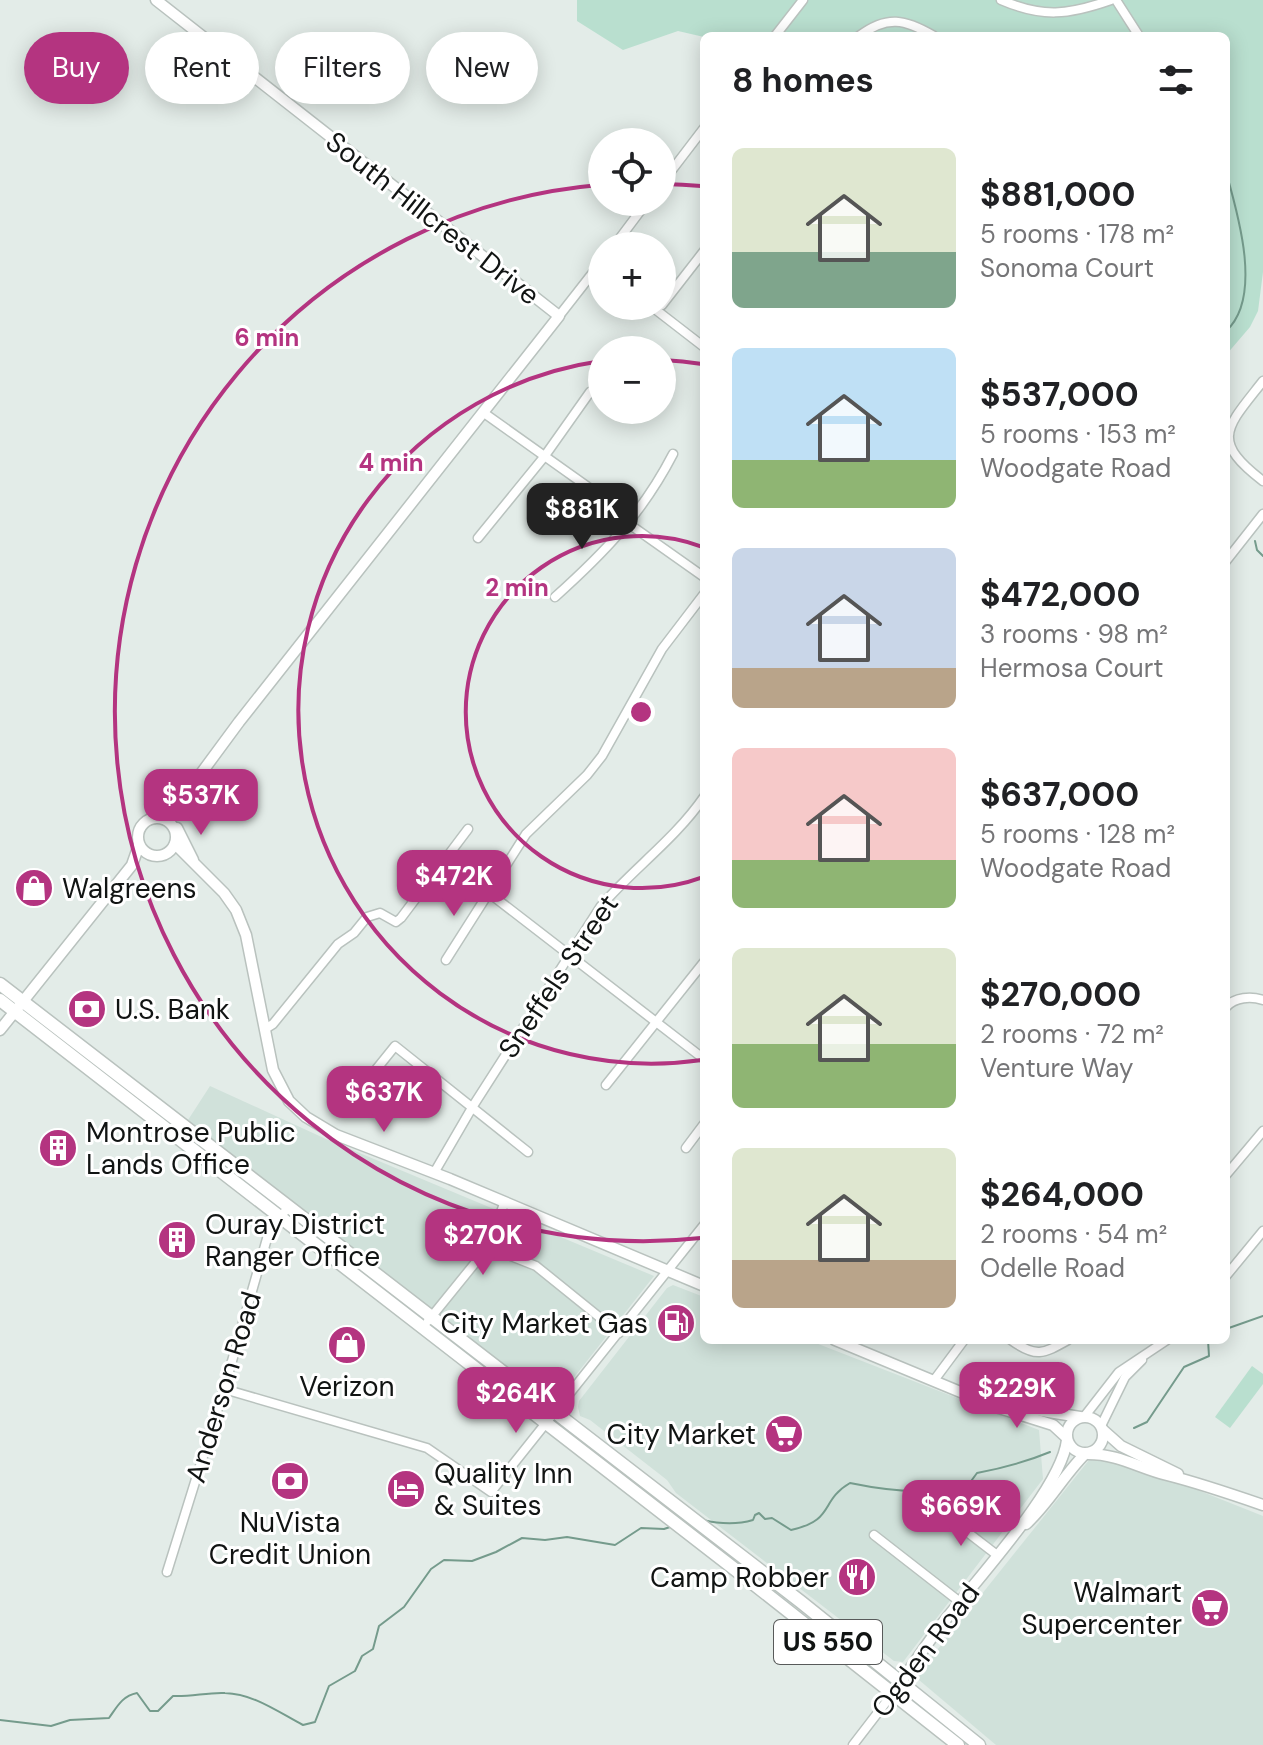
<!DOCTYPE html>
<html lang="en">
<head>
<meta charset="utf-8">
<style>
	:root { --surface:#fff; --page:#f2f2f2; --text:#202124; --muted:#757577; --accent:#b43480 }
	body { margin:0; font-family:"DM Sans",sans-serif; background:var(--page); color:var(--text); height:100vh; display:flex; flex-direction:column; font-size:30px; white-space:nowrap }
	* { box-sizing:border-box; margin:0 }
	p { font-size:26px; color:var(--muted) }
	.icon { flex:none; width:44px; height:44px; fill:none; stroke:currentColor; stroke-width:2; stroke-linecap:round; stroke-linejoin:round }
	.map { position:relative; flex:1; overflow:hidden }
	.sheet { position:absolute; left:700px; top:32px; width:530px; height:1312px; display:flex; flex-direction:column; background:var(--surface); border-radius:12px; box-shadow:0 4px 20px #0003 }
	.sheet>* { flex:none }
	.guide { position:absolute; left:24px; top:32px; width:556px; height:72px; display:flex; gap:16px }
	.buttons { position:absolute; left:588px; top:128px; display:grid; gap:16px }
	.buttons a { display:grid; place-items:center; width:88px; height:88px; border-radius:50%; background:var(--surface); box-shadow:0 4px 20px #0003; font-size:40px }
	.price { position:absolute; translate:-50% -68px; padding:0 18px; border-radius:16px; background:var(--accent); color:#fff; font-size:26px; line-height:52px; filter:drop-shadow(0 2px 4px #0008) }
	.price::after { content:''; position:absolute; left:50%; top:48px; width:24px; height:18px; margin-left:-12px; background:inherit; clip-path:polygon(0 0,100% 0,50% 100%) }
	.price.active { background:#222; color:#fff }
	ul { padding:0; list-style:none }
	li { display:flex; align-items:center; gap:24px; height:200px; padding:0 32px }
	li span { display:grid; place-items:center; flex:none; width:224px; height:160px; border-radius:12px; color:#555 }
	li>.icon { margin-inline-start:auto }
	span .icon { width:96px; height:96px; fill:#fffc; stroke-width:1 }
	li b { font-size:34px }
	h2 { display:flex; justify-content:space-between; align-items:center; height:96px; padding:0 32px; font-size:34px }
	.pill { padding:0 28px; border-radius:36px; background:var(--surface); box-shadow:0 4px 20px #0003; font-size:28px; line-height:72px }
	.pill.active { background:var(--accent); color:#fff }
	.map>svg:first-child { display:block }
	.built { fill:#d0e1da }
	.green { fill:#b9dfcf }
	.lines { fill:none; stroke-linecap:round; stroke-linejoin:round }
	.stream { stroke:#759b8c; stroke-width:2 }
	.minor-casing { stroke:#b9c2be; stroke-width:11 }
	.tertiary-casing { stroke:#b9c2be; stroke-width:13 }
	.trunk-casing { stroke:#b9c2be; stroke-width:15 }
	.minor { stroke:#fff; stroke-width:8 }
	.tertiary { stroke:#fff; stroke-width:10 }
	.trunk { stroke:#fff; stroke-width:12 }
	.ring { fill:none; stroke:#b43480; stroke-width:4 }
	.labels { text-anchor:middle; stroke-width:6; stroke-linejoin:round; paint-order:stroke }
	.shield { fill:#fff; stroke:#585a5a; stroke-width:2 }
	.shield-label { font-size:26px; font-weight:bold; fill:#111413 }
	.street-label { font-size:28px; fill:#111413; stroke:#fff }
	.poi-label { font-size:28px; fill:#111413; stroke:#fff; text-anchor:start }
	.centre { fill:#b43480; stroke:#fff; stroke-width:4 }
	.ring-label { font-size:24px; text-anchor:middle; font-weight:bold; fill:#b43480; stroke:#fff; stroke-width:6; stroke-linejoin:round; paint-order:stroke }
</style>
</head>
<body>
<div class="map">
<svg width="1263" height="1745" viewBox="0 0 1263 1745">
	<rect width="100%" height="100%" fill="#e3ece8"/>
	<g class="built">
		<polygon points="210,1086 326,1139 654,1276 553,1404 188,1120"/>
		<polygon points="673,1285 704,1297 704,1340 808,1340 1039,1430 1043,1479 903,1662 894,1661 676,1493 667,1480 590,1420 580,1416 578,1407 579,1401 667,1288"/>
		<polygon points="1097,1450 1263,1516 1263,1745 996,1745 919,1680 918,1674"/>
	</g>
	<g class="green">
		<polygon points="577,0 1263,0 1263,272 1258,311 1250,327 1226,355 1226,36 704,37 678,31 623,50 577,21"/>
		<polygon points="1252,1366 1263,1374 1263,1384 1230,1428 1215,1417"/>
	</g>
	<g class="lines">
		<g class="stream">
			<path d="M1226,172C1238,214 1263,298 1226,331"/>
			<polyline points="1255,541 1257,550 1263,556"/>
			<polyline points="1226,1329 1263,1316"/>
			<polyline points="1134,1428 1147,1422 1184,1367 1209,1356 1208,1340"/>
			<path d="M703,1520C720,1524 736,1525 753,1520L755,1515L759,1513L765,1519L772,1518L791,1530C836,1520 819,1501 850,1483C888,1491 927,1495 966,1488L977,1473C1003,1468 1026,1462 1050,1452"/>
			<path d="M0,1720L51,1726L70,1720L109,1718C117,1707 122,1696 137,1693L150,1711H158L173,1696C191,1697 208,1692 225,1693C254,1694 278,1712 303,1725L315,1722L329,1686L355,1671L362,1656L373,1649L379,1626L404,1607L431,1569L444,1560L472,1561L496,1552L522,1538L545,1540L567,1537L615,1545L641,1528L664,1529L670,1527"/>
		</g>
		<g class="minor-casing">
			<g id="minor">
				<path d="M1001,0C1043,18 1068,15 1111,0"/>
				<polyline points="1116,0 1139,36"/>
				<polyline points="775,36 803,0"/>
				<path d="M859,36C887,15 905,19 934,36"/>
				<polyline points="662,183 704,128"/>
				<polyline points="614,246 647,202"/>
				<polyline points="662,305 704,251"/>
				<polyline points="651,306 704,347"/>
				<polyline points="559,316 602,261"/>
				<path d="M1263,381C1227,427 1209,440 1263,481"/>
				<polyline points="484,413 588,487 629,524 704,577"/>
				<polyline points="478,538 544,457 590,392"/>
				<polyline points="1226,561 1263,514"/>
				<path d="M555,597C604,553 642,514 673,454"/>
				<polyline points="489,893 704,1059"/>
				<polyline points="446,960 526,834 587,775 602,756 662,649 704,594"/>
				<path d="M1226,1007C1235,997 1251,996 1263,1000"/>
				<polyline points="265,1029 273,1024 338,944 354,933 367,917 380,913 396,922 401,918 468,829"/>
				<polyline points="366,1082 395,1046 528,1152"/>
				<polyline points="606,1085 704,962"/>
				<polyline points="686,1148 704,1124"/>
				<path d="M434,1173L473,1106L601,906C634,868 675,839 704,797"/>
				<polyline points="1226,1175 1263,1131"/>
				<polyline points="488,1247 536,1266 619,1333"/>
				<polyline points="1226,1276 1263,1231"/>
				<polyline points="428,1321 488,1247 504,1204"/>
				<path d="M1011,1340C1036,1358 1043,1354 1068,1340"/>
				<polyline points="935,1379 964,1340"/>
				<polyline points="224,1389 427,1448 491,1492 704,1225"/>
				<polyline points="1084,1417 1119,1372 1167,1340"/>
				<polyline points="1101,1426 1125,1377 1142,1360"/>
				<polyline points="945,1515 997,1555"/>
				<polyline points="874,1535 960,1602"/>
				<polyline points="167,1572 224,1389 268,1235 288,1207"/>
				<polyline points="853,1745 893,1693"/>
			</g>
		</g>
		<g class="tertiary-casing">
			<g id="tertiary">
				<circle cx="157" cy="837" r="19"/>
				<polyline points="154,818 166,813 180,802 239,722 559,316 156,0"/>
				<polyline points="177,828 193,860"/>
				<polyline points="175,844 224,893 236,910 246,935 273,1070 289,1101 306,1117 336,1135 450,1179 704,1286"/>
				<polyline points="0,1030 132,865 139,845"/>
				<polyline points="835,1340 999,1408 1053,1425 1066,1437"/>
				<polyline points="1017,1407 1080,1417"/>
				<circle cx="1085" cy="1435" r="18"/>
				<polyline points="1103,1430 1121,1446 1178,1474"/>
				<path d="M1088,1454C1118,1454 1139,1468 1167,1475C1199,1483 1231,1494 1263,1505"/>
				<path d="M1026,1524C1049,1503 1063,1476 1085,1454"/>
				<path d="M893,1693C908,1673 921,1652 936,1632C969,1587 1061,1491 1067,1440"/>
			</g>
		</g>
		<g class="trunk-casing">
			<g id="trunk">
				<polyline points="0,984 801,1602 979,1745"/>
				<polyline points="0,1000 750,1581 958,1745"/>
			</g>
		</g>
		<use href="#minor" class="minor"/>
		<use href="#tertiary" class="tertiary"/>
		<use href="#trunk" class="trunk"/>
	</g>
	<g class="ring">
		<path d="M703 877A176 176 0 1 1 703 547"/>
		<path d="M702 1060A353 353 0 1 1 601 361M663 360A353 353 0 0 1 702 364"/>
		<path d="M701 1238A529 529 0 1 1 599 185M664 184A529 529 0 0 1 701 186"/>
	</g>
	<defs>
		<g id="shop-disc" transform="scale(2)"><circle r="9.5" fill="#b43480" stroke="#fff"/><path d="M-5-2.5h2.3a2.7 3.5 0 0 1 5.4 0H5L5.5 6h-11ZM-1.5-2.5h3a1.5 2.3 0 0 0-3 0Z" fill="#fff"/></g>
		<g id="bank-disc" transform="scale(2)"><circle r="9.5" fill="#b43480" stroke="#fff"/><path d="M-6-4H6V4H-6ZM0-2.3a2.3 2.3 0 1 0 0 4.6a2.3 2.3 0 1 0 0-4.6Z" fill="#fff"/></g>
		<g id="building-disc" transform="scale(2)"><circle r="9.5" fill="#b43480" stroke="#fff"/><path d="M-4-6H4V6H1V3H-1V6H-4ZM-2.5-4.3h1.7v1.8h-1.7ZM.8-4.3h1.7v1.8H.8ZM-2.5-1h1.7V.8h-1.7ZM.8-1h1.7V.8H.8Z" fill="#fff"/></g>
		<g id="fuel-disc" transform="scale(2)"><circle r="9.5" fill="#b43480" stroke="#fff"/><path d="M-5.5-6h7V0h2V4h1.3V-2.5L3-4.5l.8-.8L6-3V5H2.5V1h-1V6h-7ZM-4.2-4.7v3.2H.2V-4.7Z" fill="#fff"/></g>
		<g id="supermarket-disc" transform="scale(2)"><circle r="9.5" fill="#b43480" stroke="#fff"/><path d="M-6-5.5h2.5l.6 2H6L4.5 2H-2.5L-4.4-4H-6ZM-1.5 3.2a1.3 1.3 0 1 0 .1 0ZM3 3.2a1.3 1.3 0 1 0 .1 0Z" fill="#fff"/></g>
		<g id="hotel-disc" transform="scale(2)"><circle r="9.5" fill="#b43480" stroke="#fff"/><path d="M-6-4.5h1.5V1H6V5H4.5V3h-9V5H-6ZM-4 0a1.8 1.8 0 1 1 3.6 0ZM.5 0V-2.5h3Q6-2.5 6 0Z" fill="#fff"/></g>
		<g id="restaurant-disc" transform="scale(2)"><circle r="9.5" fill="#b43480" stroke="#fff"/><path d="M-5-6h1v4h1v-4h1v4h1v-4h1v5L-1.5 .5V6h-2V.5L-5-1ZM5-6V6H3V1.5H1.5Q1.5-4 5-6Z" fill="#fff"/></g>
	</defs>
	<g fill-rule="evenodd">
		<use href="#shop-disc" x="34" y="888"/>
		<use href="#bank-disc" x="87" y="1009"/>
		<use href="#building-disc" x="58" y="1148"/>
		<use href="#building-disc" x="177" y="1240"/>
		<use href="#fuel-disc" x="676" y="1323"/>
		<use href="#shop-disc" x="347" y="1345"/>
		<use href="#supermarket-disc" x="784" y="1434"/>
		<use href="#bank-disc" x="290" y="1481"/>
		<use href="#hotel-disc" x="406" y="1489"/>
		<use href="#restaurant-disc" x="857" y="1577"/>
		<use href="#supermarket-disc" x="1210" y="1608"/>
	</g>
	<g class="labels">
		<rect class="shield" x="774" y="1620" width="108" height="44" rx="6"/>
		<g class="shield-label">
			<text x="828" y="1651">US 550</text>
		</g>
		<g class="street-label">
			<text transform="translate(433 218) rotate(38)" y="10">South Hillcrest Drive</text>
			<text transform="translate(558 976) rotate(-56)" y="10">Sneffels Street</text>
			<text transform="translate(223 1387) rotate(-73)" y="10">Anderson Road</text>
			<text transform="translate(925 1650) rotate(-53)" y="10">Ogden Road</text>
		</g>
		<g class="poi-label">
			<text x="62" y="898">Walgreens</text>
			<text x="115" y="1019">U.S. Bank</text>
			<text x="86" y="1142">Montrose Public<tspan x="86" dy="32">Lands Office</tspan></text>
			<text x="205" y="1234">Ouray District<tspan x="205" dy="32">Ranger Office</tspan></text>
			<text x="648" y="1333" text-anchor="end">City Market Gas</text>
			<text x="347" y="1396" text-anchor="middle">Verizon</text>
			<text x="756" y="1444" text-anchor="end">City Market</text>
			<text x="434" y="1483">Quality Inn<tspan x="434" dy="32">&amp; Suites</tspan></text>
			<text x="290" y="1532" text-anchor="middle">NuVista<tspan x="290" dy="32">Credit Union</tspan></text>
			<text x="829" y="1587" text-anchor="end">Camp Robber</text>
			<text x="1182" y="1602" text-anchor="end">Walmart<tspan x="1182" dy="32">Supercenter</tspan></text>
		</g>
	</g>
	<circle cx="641" cy="712" r="12" class="centre"/>
	<g class="ring-label">
		<text x="267" y="346">6 min</text>
		<text x="391" y="471">4 min</text>
		<text x="517" y="596">2 min</text>
	</g>
</svg>
<div class="buttons">
<a><svg class="icon" aria-label="locate" viewBox="0 0 24 24"><circle cx="12" cy="12" r="6"/><path d="M12 2v4M12 18v4M2 12h4M18 12h4"/></svg></a>
<a>+</a>
<a>−</a>
</div>
<b class="price active" style="left:582px;top:551px">$881K</b>
<b class="price" style="left:201px;top:837px">$537K</b>
<b class="price" style="left:454px;top:918px">$472K</b>
<b class="price" style="left:384px;top:1134px">$637K</b>
<b class="price" style="left:483px;top:1277px">$270K</b>
<b class="price" style="left:1017px;top:1430px">$229K</b>
<b class="price" style="left:516px;top:1435px">$264K</b>
<b class="price" style="left:961px;top:1548px">$669K</b>
<div class="guide">
<a class="pill active">Buy</a>
<a class="pill">Rent</a>
<a class="pill">Filters</a>
<a class="pill">New</a>
</div>
<section class="sheet">
<h2>8 homes<svg class="icon" aria-label="filters" viewBox="0 0 24 24"><path d="M4 7h16M4 17h16"/><circle cx="9" cy="7" r="2"/><circle cx="15" cy="17" r="2"/></svg></h2>
<ul>
<li><span style="background:linear-gradient(#dfe7d0 65%,#7fa58c 0)"><svg class="icon" aria-label="home" viewBox="0 0 24 24"><path d="M3 11l9-7 9 7M6 9v11h12V9"/></svg></span><div><b>$881,000</b><p>5 rooms · 178 m²</p><p>Sonoma Court</p></div></li>
<li><span style="background:linear-gradient(#bfe0f5 70%,#8fb573 0)"><svg class="icon" aria-label="home" viewBox="0 0 24 24"><path d="M3 11l9-7 9 7M6 9v11h12V9"/></svg></span><div><b>$537,000</b><p>5 rooms · 153 m²</p><p>Woodgate Road</p></div></li>
<li><span style="background:linear-gradient(#c9d6e8 75%,#b9a48a 0)"><svg class="icon" aria-label="home" viewBox="0 0 24 24"><path d="M3 11l9-7 9 7M6 9v11h12V9"/></svg></span><div><b>$472,000</b><p>3 rooms · 98 m²</p><p>Hermosa Court</p></div></li>
<li><span style="background:linear-gradient(#f6c9c9 70%,#8fb573 0)"><svg class="icon" aria-label="home" viewBox="0 0 24 24"><path d="M3 11l9-7 9 7M6 9v11h12V9"/></svg></span><div><b>$637,000</b><p>5 rooms · 128 m²</p><p>Woodgate Road</p></div></li>
<li><span style="background:linear-gradient(#dfe7d0 60%,#8fb573 0)"><svg class="icon" aria-label="home" viewBox="0 0 24 24"><path d="M3 11l9-7 9 7M6 9v11h12V9"/></svg></span><div><b>$270,000</b><p>2 rooms · 72 m²</p><p>Venture Way</p></div></li>
<li><span style="background:linear-gradient(#dfe7d0 70%,#b9a48a 0)"><svg class="icon" aria-label="home" viewBox="0 0 24 24"><path d="M3 11l9-7 9 7M6 9v11h12V9"/></svg></span><div><b>$264,000</b><p>2 rooms · 54 m²</p><p>Odelle Road</p></div></li>
</ul>
</section>
</div>
</body>
</html>
